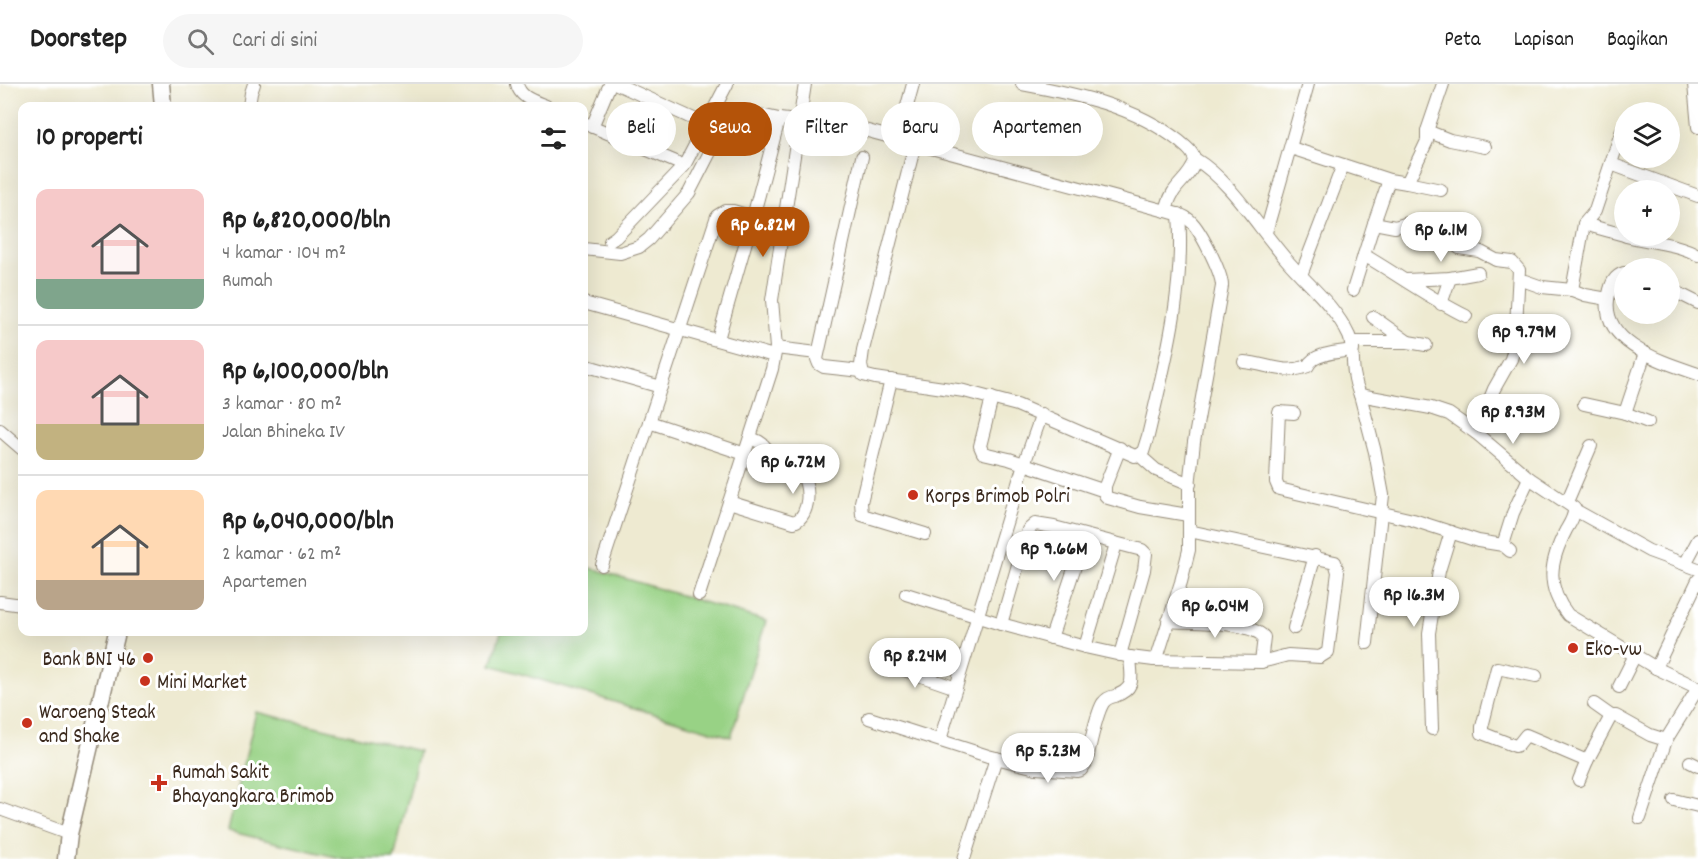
<!DOCTYPE html>
<html lang="id">
<head>
<meta charset="utf-8">
<style>
	:root { --surface:#fff; --page:#f6f6f6; --text:#222; --muted:#767676; --line:#e0e0e0; --accent:#b45309 }
	body { margin:0; font-family:Dekko,sans-serif; background:var(--page); color:var(--text); height:100vh; display:flex; flex-direction:column; font-size:22px; white-space:nowrap }
	* { box-sizing:border-box; margin:0 }
	p { font-size:20px; color:var(--muted) }
	.icon { flex:none; width:33px; height:33px; fill:none; stroke:currentColor; stroke-width:2; stroke-linecap:round; stroke-linejoin:round }
	.map { position:relative; flex:1; overflow:hidden }
	.sheet { position:absolute; left:18px; top:18px; width:570px; height:534px; display:flex; flex-direction:column; background:var(--surface); border-radius:12px; box-shadow:0 6px 24px #0002 }
	.sheet>* { flex:none }
	.banner { position:absolute; left:606px; top:18px; width:570px; height:54px; display:flex; gap:12px }
	.tools { position:absolute; left:1614px; top:18px; display:grid; gap:12px }
	.tools a { display:grid; place-items:center; width:66px; height:66px; border-radius:50%; background:var(--surface); box-shadow:0 6px 24px #0002; font-size:30px }
	.price { position:absolute; translate:-50% -51px; padding:0 14px; border-radius:21px; background:#fff; color:#222; font-size:20px; line-height:39px; filter:drop-shadow(0 2px 3px #0008) }
	.price::after { content:''; position:absolute; left:50%; top:36px; width:18px; height:14px; margin-left:-9px; background:inherit; clip-path:polygon(0 0,100% 0,50% 100%) }
	.price.on { background:var(--accent); color:#fff }
	ul { padding:0; list-style:none }
	li { display:flex; align-items:center; gap:18px; height:150px; padding:0 18px }
	li+li { border-top:2px solid var(--line) }
	li span { display:grid; place-items:center; flex:none; width:168px; height:120px; border-radius:12px; color:#555 }
	li>.icon { margin-inline-start:auto }
	span .icon { width:72px; height:72px; fill:#fffc; stroke-width:1 }
	li b { font-size:26px }
	h2 { display:flex; justify-content:space-between; align-items:center; height:72px; padding:0 18px; font-size:26px }
	.pill { padding:0 21px; border-radius:27px; background:var(--surface); box-shadow:0 6px 24px #0002; font-size:21px; line-height:54px }
	.pill.on { background:var(--accent); color:#fff }
	header { display:flex; align-items:center; gap:36px; box-sizing:border-box; height:84px; padding:0 30px; background:var(--surface); border-bottom:2px solid var(--line) }
	header strong { font-size:28px }
	nav { display:flex; gap:33px; margin-inline-start:auto; font-size:21px }
	.search { width:420px; height:54px; background:var(--page); display:flex; align-items:center; gap:15px; box-sizing:border-box; padding:0 21px; border-radius:33px; color:var(--muted); font-size:22px }
	.map>svg:first-child { display:block }
	.green { fill:#98d285; stroke:#6a7e52; stroke-width:1.5 }
	.lines { fill:none; stroke-linecap:round; stroke-linejoin:round }
	.minor-casing { stroke:#948a78; stroke-width:14 }
	.major-casing { stroke:#948a78; stroke-width:19 }
	.minor { stroke:#fff; stroke-width:12 }
	.major { stroke:#fff; stroke-width:16 }
	.poi-dot { fill:#c8321e; stroke:#fff; stroke-width:2 }
	.labels { text-anchor:middle; stroke-width:6; stroke-linejoin:round; paint-order:stroke }
	.poi-label { font-size:21px; fill:#3b2a1e; stroke:#fff; text-anchor:start }
</style>
</head>
<body>
<header>
<strong>Doorstep</strong>
<div class="search"><svg class="icon" aria-label="search" viewBox="0 0 24 24"><circle cx="10" cy="10" r="6"/><path d="M15 15l6 6"/></svg>Cari di sini</div>
<nav><a>Peta</a><a>Lapisan</a><a>Bagikan</a></nav>
</header>
<div class="map">
<svg width="1698" height="775" viewBox="0 0 1698 775">
	<rect width="100%" height="100%" fill="#fff"/>
	<filter id="ink" filterUnits="userSpaceOnUse"><feTurbulence type="fractalNoise" baseFrequency=".0167" numOctaves="2"/><feDisplacementMap in="SourceGraphic" scale="12" xChannelSelector="R" yChannelSelector="G"/><feConvolveMatrix kernelMatrix="1 2 1 2 8 2 1 2 1" color-interpolation-filters="sRGB"/></filter>
	<filter id="wash" filterUnits="userSpaceOnUse"><feTurbulence type="fractalNoise" baseFrequency=".008" numOctaves="4" result="noise"/><feDisplacementMap in="SourceGraphic" scale="24" xChannelSelector="R" yChannelSelector="G"/><feGaussianBlur stdDeviation="1.35" result="paint"/><feColorMatrix in="noise" values="0 0 0 0 0 0 0 0 0 0 0 0 0 0 0 0 0 1.4 0 .05"/><feComposite in="paint" operator="in"/></filter>
	<g filter="url(#wash)">
		<rect width="100%" height="100%" fill="#eeead1"/>
		<g class="green">
			<polygon points="584,482 766,537 731,653 491,581 501,548 584,548"/>
			<polygon points="256,628 419,667 394,775 344,775 228,747"/>
		</g>
	</g>
	<g filter="url(#ink)">
		<g class="lines">
			<g class="minor-casing">
				<g id="minor">
					<path d="M517,0C520,14 534,17 546,22"/>
					<polyline points="617,0 696,36"/>
					<path d="M1022,0C1076,10 1134,22 1179,57C1186,63 1194,68 1195,78C1187,99 1172,99 1166,127"/>
					<polyline points="1694,0 1698,43"/>
					<polyline points="249,22 251,9 254,0"/>
					<polyline points="584,39 676,78"/>
					<polyline points="592,43 610,0"/>
					<polyline points="1427,47 1450,56 1485,63"/>
					<polyline points="898,55 913,0"/>
					<path d="M915,60L863,266L861,281L863,291L875,294L964,307L1017,321L1135,372L1143,368L1148,352C1165,279 1185,206 1179,130"/>
					<polyline points="1291,64 1389,96 1407,99 1427,57 1427,47 1443,0"/>
					<path d="M1195,75C1230,96 1258,143 1285,174C1307,200 1334,220 1349,252C1354,264 1352,276 1354,289C1355,296 1357,304 1360,311L1431,324L1449,330L1476,349L1529,394L1574,424C1575,432 1570,439 1566,446C1550,477 1545,502 1568,531L1656,584L1698,604"/>
					<polyline points="1611,80 1698,112"/>
					<polyline points="1407,99 1441,106"/>
					<polyline points="1374,139 1395,143 1408,139 1425,141"/>
					<polyline points="1584,140 1624,151"/>
					<polyline points="1266,148 1308,0"/>
					<path d="M1626,152C1649,158 1677,159 1698,171"/>
					<polyline points="610,157 616,153 684,82 727,0"/>
					<polyline points="1459,164 1479,167 1496,176 1512,178 1519,186 1515,261 1511,275 1494,305 1476,349"/>
					<path d="M584,165L620,169L639,163L649,155L689,109L726,37L736,26L779,35L853,43L1166,127C1173,129 1182,130 1188,135C1199,142 1222,189 1222,202L1194,358L1189,402V466L1181,498L1158,571L1154,576L1130,573L1085,563L1001,540L906,510"/>
					<path d="M1364,171C1398,191 1431,215 1466,232"/>
					<path d="M1624,189C1614,192 1611,200 1609,210C1597,259 1663,278 1698,290"/>
					<polyline points="1301,191 1343,81"/>
					<polyline points="1406,196 1450,194 1478,189"/>
					<polyline points="1519,198 1525,197 1542,203 1572,206 1585,211 1608,215"/>
					<polyline points="1670,205 1698,219"/>
					<polyline points="1353,206 1374,139 1389,96"/>
					<polyline points="1572,206 1584,140 1595,127 1623,43"/>
					<polyline points="584,219 774,272"/>
					<polyline points="1441,220 1450,194"/>
					<polyline points="1373,233 1408,258"/>
					<polyline points="718,255 753,133 779,35"/>
					<polyline points="1351,258 1408,258 1426,261"/>
					<polyline points="776,264 817,269"/>
					<path d="M1244,278C1268,280 1283,291 1308,282C1313,269 1340,268 1353,266"/>
					<polyline points="584,281 661,303"/>
					<polyline points="861,287 824,283 819,280 817,275 862,73"/>
					<polyline points="891,296 861,418 862,431 925,450"/>
					<polyline points="1360,311 1375,368 1383,411 1367,559"/>
					<polyline points="992,314 980,362 983,369 1009,375 1105,407"/>
					<polyline points="1584,320 1625,329 1648,338"/>
					<polyline points="1294,329 1279,328 1276,398 1279,405 1413,436 1478,457 1503,461"/>
					<polyline points="1625,329 1645,269"/>
					<polyline points="649,338 745,370"/>
					<polyline points="0,346 22,365"/>
					<polyline points="1120,364 1105,402 1105,411 1108,414 1140,423 1188,431"/>
					<polyline points="1139,371 1156,386 1190,400"/>
					<path d="M729,418L794,438C810,433 812,399 799,388C792,382 781,381 773,376C768,373 769,368 766,364C762,358 756,356 750,354"/>
					<polyline points="1567,418 1591,362"/>
					<polyline points="1575,426 1649,467 1698,485"/>
					<polyline points="1510,467 1503,461 1513,429 1529,394"/>
					<polyline points="1685,480 1698,456"/>
					<polyline points="602,481 717,132 725,127 733,127 784,142"/>
					<polyline points="699,511 772,285 776,264 772,216 805,0"/>
					<polyline points="0,518 22,521"/>
					<path d="M1168,537C1191,539 1248,536 1264,553L1261,578"/>
					<polyline points="1001,540 1028,446 1035,440 1054,443 1142,466 1146,470 1144,486 1120,571"/>
					<polyline points="1294,544 1315,472"/>
					<polyline points="1051,554 1085,452"/>
					<polyline points="1085,563 1116,460"/>
					<polyline points="1154,576 1261,578 1288,571 1320,573 1328,568 1338,488 1335,478 1189,447"/>
					<polyline points="884,579 956,604"/>
					<polyline points="1656,584 1698,496"/>
					<polyline points="1536,592 1497,584 1482,643 1482,649 1515,662 1518,661 1526,651 1587,677 1611,632 1616,632 1650,651 1666,656 1698,604"/>
					<polyline points="1619,603 1635,571"/>
					<polyline points="1594,620 1611,632"/>
					<path d="M869,634L988,672L1036,684L1077,687L1081,686L1086,679C1090,664 1095,632 1103,619C1106,615 1110,613 1115,612C1137,604 1131,593 1130,573"/>
					<polyline points="1432,645 1429,549 1439,487 1451,448"/>
					<polyline points="940,656 1024,380 1042,330"/>
					<polyline points="1690,678 1698,682"/>
					<polyline points="1579,696 1587,677"/>
					<polyline points="1674,716 1698,722"/>
					<polyline points="0,725 69,750"/>
					<polyline points="1640,734 1666,656"/>
					<polyline points="964,775 996,674"/>
				</g>
			</g>
			<g class="major-casing">
				<g id="major">
					<polyline points="161,0 163,22"/>
					<polyline points="66,775 69,750 117,548"/>
				</g>
			</g>
			<use href="#minor" class="minor"/>
			<use href="#major" class="major"/>
		</g>
	</g>
	<g class="poi-dot">
		<circle cx="913" cy="411" r="6"/>
		<circle cx="1573" cy="564" r="6"/>
		<circle cx="148" cy="574" r="6"/>
		<circle cx="145" cy="597" r="6"/>
		<circle cx="27" cy="639" r="6"/>
		<path d="M156 690h6v6h6v6h-6v6h-6v-6h-6v-6h6z"/>
	</g>
	<g class="labels">
		<g class="poi-label">
			<text x="925" y="418">Korps Brimob Polri</text>
			<text x="1585" y="571">Eko-vw</text>
			<text x="136" y="581" text-anchor="end">Bank BNI 46</text>
			<text x="157" y="604">Mini Market</text>
			<text x="39" y="634">Waroeng Steak<tspan x="39" dy="24">and Shake</tspan></text>
			<text x="172" y="694">Rumah Sakit<tspan x="172" dy="24">Bhayangkara Brimob</tspan></text>
		</g>
	</g>
</svg>
<div class="tools">
<a><svg class="icon" aria-label="layers" viewBox="0 0 24 24"><path d="M12 4l9 5-9 5-9-5zM3 14l9 5 9-5"/></svg></a>
<a>+</a>
<a>−</a>
</div>
<b class="price on" style="left:763px;top:174px">Rp 6.82M</b>
<b class="price" style="left:1441px;top:179px">Rp 6.1M</b>
<b class="price" style="left:1524px;top:281px">Rp 9.79M</b>
<b class="price" style="left:1513px;top:361px">Rp 8.93M</b>
<b class="price" style="left:793px;top:411px">Rp 6.72M</b>
<b class="price" style="left:1054px;top:498px">Rp 9.66M</b>
<b class="price" style="left:1414px;top:544px">Rp 16.3M</b>
<b class="price" style="left:1215px;top:555px">Rp 6.04M</b>
<b class="price" style="left:915px;top:605px">Rp 8.24M</b>
<b class="price" style="left:1048px;top:700px">Rp 5.23M</b>
<div class="banner">
<a class="pill">Beli</a>
<a class="pill on">Sewa</a>
<a class="pill">Filter</a>
<a class="pill">Baru</a>
<a class="pill">Apartemen</a>
</div>
<section class="sheet">
<h2>10 properti<svg class="icon" aria-label="filters" viewBox="0 0 24 24"><path d="M4 7h16M4 17h16"/><circle cx="9" cy="7" r="2"/><circle cx="15" cy="17" r="2"/></svg></h2>
<ul>
<li><span style="background:linear-gradient(#f6c9c9 75%,#7fa58c 0)"><svg class="icon" aria-label="home" viewBox="0 0 24 24"><path d="M3 11l9-7 9 7M6 9v11h12V9"/></svg></span><div><b>Rp 6,820,000/bln</b><p>4 kamar · 104 m²</p><p>Rumah</p></div></li>
<li><span style="background:linear-gradient(#f6c9c9 70%,#c2b280 0)"><svg class="icon" aria-label="home" viewBox="0 0 24 24"><path d="M3 11l9-7 9 7M6 9v11h12V9"/></svg></span><div><b>Rp 6,100,000/bln</b><p>3 kamar · 80 m²</p><p>Jalan Bhineka IV</p></div></li>
<li><span style="background:linear-gradient(#ffd9b3 75%,#b9a48a 0)"><svg class="icon" aria-label="home" viewBox="0 0 24 24"><path d="M3 11l9-7 9 7M6 9v11h12V9"/></svg></span><div><b>Rp 6,040,000/bln</b><p>2 kamar · 62 m²</p><p>Apartemen</p></div></li>
</ul>
</section>
</div>
</body>
</html>
